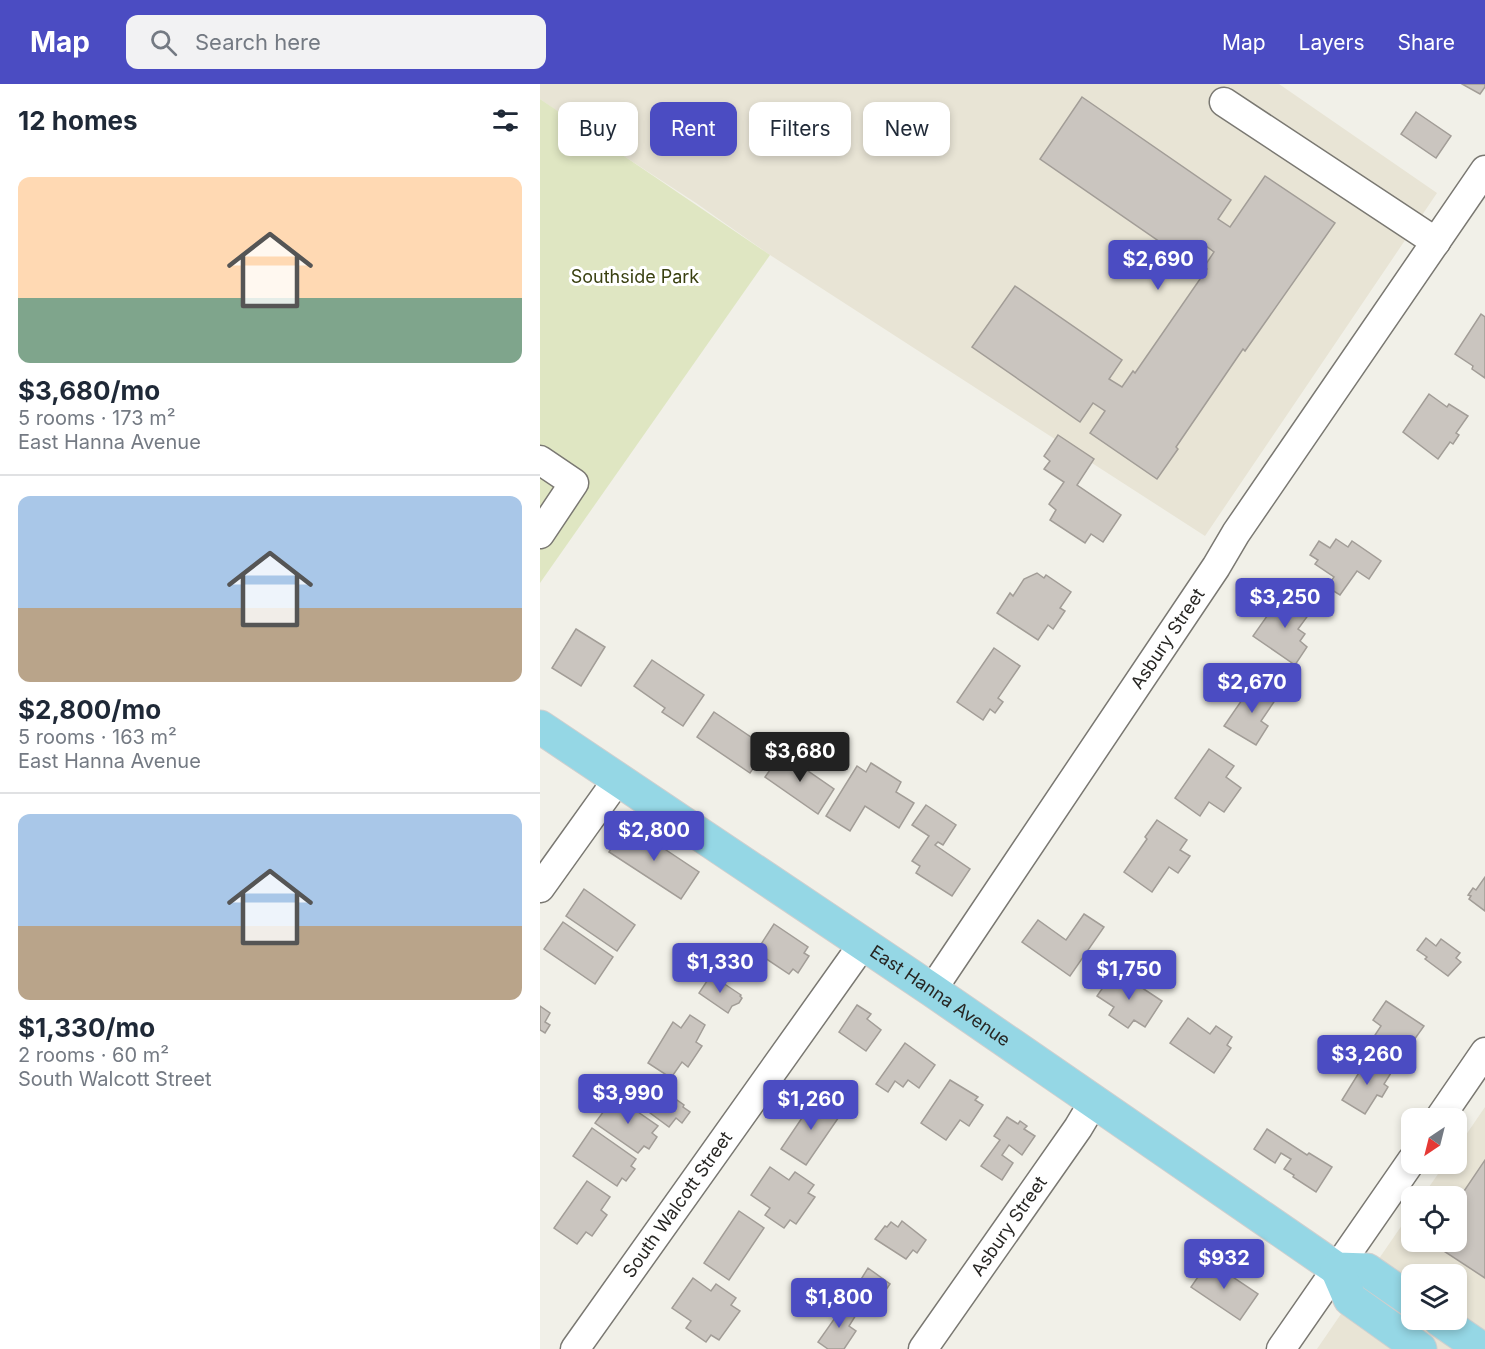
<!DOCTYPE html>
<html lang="en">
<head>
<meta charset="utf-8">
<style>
	:root { --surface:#fff; --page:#f2f2f3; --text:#1f2937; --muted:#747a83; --line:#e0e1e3; --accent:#4b4cc2 }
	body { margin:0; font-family:Inter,sans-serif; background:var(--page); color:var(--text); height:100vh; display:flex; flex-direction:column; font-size:22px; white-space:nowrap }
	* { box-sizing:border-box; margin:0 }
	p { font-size:20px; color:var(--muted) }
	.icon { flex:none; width:33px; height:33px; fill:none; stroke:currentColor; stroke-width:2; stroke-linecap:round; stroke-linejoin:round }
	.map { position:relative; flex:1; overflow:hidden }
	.side { display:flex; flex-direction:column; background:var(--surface); width:540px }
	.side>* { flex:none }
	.hud { position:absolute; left:18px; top:18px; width:570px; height:54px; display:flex; gap:12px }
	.needle { width:39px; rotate:215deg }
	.buttons { position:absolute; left:861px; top:1024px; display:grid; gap:12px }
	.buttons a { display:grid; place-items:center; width:66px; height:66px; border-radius:12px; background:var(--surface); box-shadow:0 3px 9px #0003; font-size:30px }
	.price { position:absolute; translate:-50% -51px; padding:0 14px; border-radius:6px; background:var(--accent); color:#fff; font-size:20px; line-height:39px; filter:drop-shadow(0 2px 3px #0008) }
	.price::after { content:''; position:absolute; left:50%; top:36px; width:18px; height:14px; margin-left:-9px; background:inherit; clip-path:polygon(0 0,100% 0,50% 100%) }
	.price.on { background:#222; color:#fff }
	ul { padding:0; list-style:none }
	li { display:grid; align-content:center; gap:12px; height:318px; padding:0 18px }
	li+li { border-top:2px solid var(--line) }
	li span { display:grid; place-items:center; height:186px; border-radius:12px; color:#555 }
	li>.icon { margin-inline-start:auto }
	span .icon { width:108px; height:108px; fill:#fffc; stroke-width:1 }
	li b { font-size:26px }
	h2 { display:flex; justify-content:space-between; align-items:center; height:72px; padding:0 18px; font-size:26px }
	.tag { padding:0 21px; border-radius:12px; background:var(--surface); box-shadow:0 3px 9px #0003; font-size:21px; line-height:54px }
	.tag.on { background:var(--accent); color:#fff }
	header { display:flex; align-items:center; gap:36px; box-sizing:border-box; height:84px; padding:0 30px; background:var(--accent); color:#fff }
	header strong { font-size:28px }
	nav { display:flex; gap:33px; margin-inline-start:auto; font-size:21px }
	.search { width:420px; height:54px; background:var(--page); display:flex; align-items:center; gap:15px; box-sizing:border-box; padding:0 21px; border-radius:12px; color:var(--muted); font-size:22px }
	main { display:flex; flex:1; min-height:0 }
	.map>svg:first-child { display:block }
	.built { fill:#e8e4d5; fill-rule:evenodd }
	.green { fill:#dfe6c2 }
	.building { fill:#cac5bf; stroke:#a29d97; stroke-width:1.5 }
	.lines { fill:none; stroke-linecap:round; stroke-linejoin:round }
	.minor-casing { stroke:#7a7872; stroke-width:31 }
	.major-casing { stroke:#cfcfcf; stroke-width:35 }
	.minor { stroke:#fff; stroke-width:28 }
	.major { stroke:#95d7e5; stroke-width:33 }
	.labels { text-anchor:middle; stroke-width:6; stroke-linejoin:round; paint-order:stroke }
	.park-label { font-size:18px; fill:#3a4111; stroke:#fff }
	.street-label { font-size:18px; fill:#272623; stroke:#fff }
</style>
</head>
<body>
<header>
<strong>Map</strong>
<div class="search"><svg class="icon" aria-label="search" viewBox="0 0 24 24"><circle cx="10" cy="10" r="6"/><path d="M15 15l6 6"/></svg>Search here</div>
<nav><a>Map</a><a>Layers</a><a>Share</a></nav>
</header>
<main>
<section class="side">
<h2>12 homes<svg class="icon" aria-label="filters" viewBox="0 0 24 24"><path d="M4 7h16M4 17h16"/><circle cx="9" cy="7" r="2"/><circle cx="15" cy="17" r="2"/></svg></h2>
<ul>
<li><span style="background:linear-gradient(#ffd9b3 65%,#7fa58c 0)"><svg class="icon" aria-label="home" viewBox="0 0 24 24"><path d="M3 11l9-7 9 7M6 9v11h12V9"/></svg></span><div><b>$3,680/mo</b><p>5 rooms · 173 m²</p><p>East Hanna Avenue</p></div></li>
<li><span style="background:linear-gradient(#a9c7e8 60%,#b9a48a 0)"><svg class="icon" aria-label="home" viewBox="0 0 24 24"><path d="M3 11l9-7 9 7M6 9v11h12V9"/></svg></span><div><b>$2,800/mo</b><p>5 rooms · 163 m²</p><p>East Hanna Avenue</p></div></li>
<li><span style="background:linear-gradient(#a9c7e8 60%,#b9a48a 0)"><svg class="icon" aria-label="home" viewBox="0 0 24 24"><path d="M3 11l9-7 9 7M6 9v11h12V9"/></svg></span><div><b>$1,330/mo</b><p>2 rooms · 60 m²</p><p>South Walcott Street</p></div></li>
</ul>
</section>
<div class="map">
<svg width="945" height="1265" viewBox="0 0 945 1265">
	<rect width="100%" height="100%" fill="#f1f0e8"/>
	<g class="built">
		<polygon points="0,0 739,0 897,109 665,452 230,171 156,119 50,50 0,15"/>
		<path d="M945,1023V1265H777L871,1128L872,1158H916V1113H882L905,1080H916L917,1064ZM872,1191H916V1236H872Z"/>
	</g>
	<polygon class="green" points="0,15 230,171 0,499"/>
	<g class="building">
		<polygon points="922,0 945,0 945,3 940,10"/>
		<polygon points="542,13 691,116 678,135 690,143 725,92 795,139 705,267 703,265 636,363 638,365 617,395 550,349 565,327 553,319 540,338 432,263 475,202 582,276 569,295 582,303 593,287 595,289 667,185 664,183 674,168 662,159 649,178 500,75"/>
		<polygon points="876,28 911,52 896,74 861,50"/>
		<polygon points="941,230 945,233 945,294 932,285 933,282 915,270"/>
		<polygon points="889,310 907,323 909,320 928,332 916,349 919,351 913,360 910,358 898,375 863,348"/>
		<polygon points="518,351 554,375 537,401 581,431 563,458 551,450 545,459 510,436 516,426 509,420 524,398 504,385 510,377 504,372"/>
		<polygon points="796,455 808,463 812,457 841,477 829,495 817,487 800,511 787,503 794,493 775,480 778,476 770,471 779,457 790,464"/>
		<polygon points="497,489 504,494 506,491 531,508 520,524 525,527 513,545 508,541 498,556 457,529 470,509 473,512 484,495"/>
		<polygon points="750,512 772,526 758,545 765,550 760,557 767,563 755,581 713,552 739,515 745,520"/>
		<polygon points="36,545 65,563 41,602 12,584"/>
		<polygon points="454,564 480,582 458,614 463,618 455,629 450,625 443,636 417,618"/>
		<polygon points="112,576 164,611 143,642 122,628 125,624 94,602"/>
		<polygon points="715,597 738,612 721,637 728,642 716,661 684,642"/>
		<polygon points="174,628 227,664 210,689 157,653"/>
		<polygon points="669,665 694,682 686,693 701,704 684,728 669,718 660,732 635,714"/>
		<polygon points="242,669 294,705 278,730 225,693"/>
		<polygon points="331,679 361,698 356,708 374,719 359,744 325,722 310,747 286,732 317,682 326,688"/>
		<polygon points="386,721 416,741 403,761 398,758 395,761 430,785 412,812 376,789 380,782 372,777 389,752 372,741"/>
		<polygon points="617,736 647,756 640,766 650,772 638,789 629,783 612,808 584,788 607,755 605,753"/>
		<polygon points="87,740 159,788 141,815 69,768"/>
		<polygon points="945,793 945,827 929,815 931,812 928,811 933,804 936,806"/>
		<polygon points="44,805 95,841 77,867 26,832"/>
		<polygon points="544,830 564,843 530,892 482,858 498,836 526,856"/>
		<polygon points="23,838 73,873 55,900 4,865"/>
		<polygon points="234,840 268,863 264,869 269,872 258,889 253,885 249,890 216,868"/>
		<polygon points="886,854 896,862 901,855 920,869 916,874 921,878 908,892 885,875 887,873 877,866"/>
		<polygon points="575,886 622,917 605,943 594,936 588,944 569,931 574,923 557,912"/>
		<polygon points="171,891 201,911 200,912 202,914 199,919 192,922 188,929 159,909"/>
		<polygon points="846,917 884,942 864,970 835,951 841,942 833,936"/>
		<polygon points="317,921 331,930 327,935 341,946 326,967 299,948"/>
		<polygon points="0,922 10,929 5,938 10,941 5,949 0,946"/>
		<polygon points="150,931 165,941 156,958 162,962 148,983 142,978 131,994 108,979 133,938 141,944"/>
		<polygon points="648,934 670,950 676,942 692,953 687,961 691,964 674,989 630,959"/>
		<polygon points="365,959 395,981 379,1004 368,996 363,1003 355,997 348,1008 336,1000"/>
		<polygon points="828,974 851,989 844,1000 848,1003 842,1013 837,1011 825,1030 802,1016"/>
		<polygon points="103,992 144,1021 143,1023 150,1028 142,1039 136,1034 129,1043 94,1017 102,1006 96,1002"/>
		<polygon points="410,996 438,1013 435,1016 443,1021 429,1042 420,1036 406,1056 381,1039"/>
		<polygon points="75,1012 118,1042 112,1049 117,1053 109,1065 104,1062 98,1069 55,1039"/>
		<polygon points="276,1013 301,1030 266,1081 241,1065"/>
		<polygon points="467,1033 478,1040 480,1037 487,1042 484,1045 495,1052 482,1071 469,1061 462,1071 473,1079 462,1096 441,1082 460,1056 454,1052"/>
		<polygon points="52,1044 96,1075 91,1082 95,1085 86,1097 82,1094 77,1102 33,1072"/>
		<polygon points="727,1045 767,1071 769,1069 792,1083 776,1108 753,1093 754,1091 744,1085 751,1075 741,1069 735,1079 714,1065"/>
		<polygon points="945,1076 945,1194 890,1158 916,1158 916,1119"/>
		<polygon points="230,1083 249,1096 255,1088 274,1101 268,1109 275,1113 256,1140 250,1136 244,1144 225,1131 230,1124 211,1111"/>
		<polygon points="47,1097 70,1113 61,1126 67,1131 52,1152 46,1148 37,1160 14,1144"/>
		<polygon points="199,1127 224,1144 189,1196 164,1179"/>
		<polygon points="362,1137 386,1156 377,1169 373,1166 366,1175 335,1155 345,1142 347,1143 351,1138 358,1143"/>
		<polygon points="669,1177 718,1210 700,1236 651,1203"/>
		<polygon points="328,1184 350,1200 333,1225 312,1210"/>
		<polygon points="153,1194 171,1207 176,1200 196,1214 191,1221 200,1227 179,1256 171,1251 166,1258 146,1244 151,1237 132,1224"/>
		<polygon points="298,1218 316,1231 309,1242 316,1247 304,1265 288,1265 278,1258 295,1234 290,1230"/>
	</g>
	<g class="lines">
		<g class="minor-casing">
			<g id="minor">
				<polyline points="684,18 896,158"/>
				<polyline points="0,376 34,399 0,450"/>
				<polyline points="0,804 78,695"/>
				<path id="s1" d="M392,906L676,483L696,449L945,86"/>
				<polyline points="899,1035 945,968"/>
				<path id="s2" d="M35,1265L323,860"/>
				<path id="s3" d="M383,1265L538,1044L553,1019"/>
				<polyline points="741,1265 872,1076"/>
			</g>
		</g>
		<g class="major-casing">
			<g id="major">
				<path id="s4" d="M0,643L392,906L797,1185L827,1186L872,1217"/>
				<polyline points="797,1185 810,1215 880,1265"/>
				<polyline points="900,1236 942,1265"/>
			</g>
		</g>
		<use href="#minor" class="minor"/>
		<use href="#major" class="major"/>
	</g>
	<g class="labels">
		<g class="park-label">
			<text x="95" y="199">Southside Park</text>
		</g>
		<g class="street-label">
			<text dy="6" stroke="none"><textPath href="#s1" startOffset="423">Asbury Street</textPath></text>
			<text dy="6" stroke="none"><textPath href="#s4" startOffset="482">East Hanna Avenue</textPath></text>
			<text dy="6" stroke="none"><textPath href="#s2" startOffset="177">South Walcott Street</textPath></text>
			<text dy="6" stroke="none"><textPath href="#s3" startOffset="150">Asbury Street</textPath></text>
		</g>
	</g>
</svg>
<div class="buttons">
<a><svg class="needle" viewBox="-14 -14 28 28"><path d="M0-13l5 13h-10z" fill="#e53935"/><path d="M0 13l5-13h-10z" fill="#747a83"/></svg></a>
<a><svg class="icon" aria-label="locate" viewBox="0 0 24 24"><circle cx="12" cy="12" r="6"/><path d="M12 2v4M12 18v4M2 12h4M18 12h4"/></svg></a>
<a><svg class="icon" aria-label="layers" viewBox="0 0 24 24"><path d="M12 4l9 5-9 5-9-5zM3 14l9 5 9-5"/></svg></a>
</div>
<b class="price" style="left:618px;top:207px">$2,690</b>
<b class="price" style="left:745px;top:545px">$3,250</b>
<b class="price" style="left:712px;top:630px">$2,670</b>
<b class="price on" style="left:260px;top:699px">$3,680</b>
<b class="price" style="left:114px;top:778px">$2,800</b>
<b class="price" style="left:180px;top:910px">$1,330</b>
<b class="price" style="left:589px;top:917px">$1,750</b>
<b class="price" style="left:827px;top:1002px">$3,260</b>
<b class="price" style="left:88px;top:1041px">$3,990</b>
<b class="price" style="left:271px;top:1047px">$1,260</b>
<b class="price" style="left:684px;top:1206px">$932</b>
<b class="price" style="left:299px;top:1245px">$1,800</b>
<div class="hud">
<a class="tag">Buy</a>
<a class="tag on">Rent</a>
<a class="tag">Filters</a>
<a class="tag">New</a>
</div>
</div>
</main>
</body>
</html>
